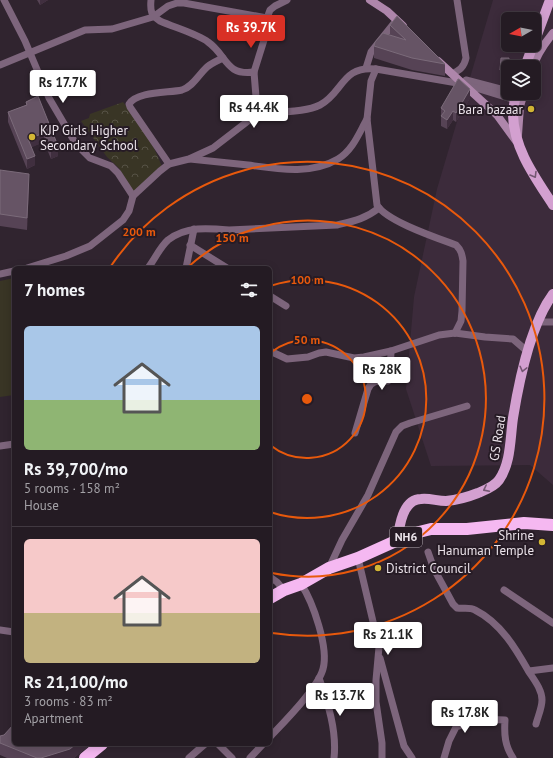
<!DOCTYPE html>
<html lang="en">
<head>
<meta charset="utf-8">
<style>
	:root { --surface:#241b23; --page:#2c242b; --text:#f1f3f6; --muted:#a3a1a6; --line:#413941; --accent:#d93025 }
	body { margin:0; font-family:"PT Sans",sans-serif; background:var(--page); color:var(--text); height:100vh; display:flex; flex-direction:column; font-size:15px; white-space:nowrap }
	* { box-sizing:border-box; margin:0 }
	p { font-size:13px; color:var(--muted) }
	.icon { flex:none; width:22px; height:22px; fill:none; stroke:currentColor; stroke-width:2; stroke-linecap:round; stroke-linejoin:round }
	.map { position:relative; flex:1; overflow:hidden }
	.panel { position:absolute; left:12px; top:266px; width:260px; height:480px; display:flex; flex-direction:column; background:var(--surface); border-radius:6px; box-shadow:0 2px 10px #0003,0 0 0 1px var(--line) }
	.panel>* { flex:none }
	.needle { width:26px; rotate:261deg }
	.buttons { position:absolute; left:501px; top:12px; display:grid; gap:8px }
	.buttons a { display:grid; place-items:center; width:40px; height:40px; border-radius:6px; background:var(--surface); box-shadow:0 2px 10px #0003,0 0 0 1px var(--line); font-size:20px }
	.price { position:absolute; translate:-50% -34px; padding:0 9px; border-radius:4px; background:#fff; color:#222; font-size:13px; line-height:26px; filter:drop-shadow(0 1px 2px #0008) }
	.price::after { content:''; position:absolute; left:50%; top:24px; width:12px; height:9px; margin-left:-6px; background:inherit; clip-path:polygon(0 0,100% 0,50% 100%) }
	.price.selected { background:var(--accent); color:#fff }
	ul { padding:0; list-style:none }
	li { display:grid; align-content:center; gap:8px; height:212px; padding:0 12px }
	li+li { border-top:1px solid var(--line) }
	li span { display:grid; place-items:center; height:124px; border-radius:6px; color:#555 }
	li>.icon { margin-inline-start:auto }
	span .icon { width:72px; height:72px; fill:#fffc; stroke-width:1 }
	li b { font-size:17px }
	h2 { display:flex; justify-content:space-between; align-items:center; height:48px; padding:0 12px; font-size:17px }
	.map>svg:first-child { display:block }
	.built { fill:#3c2b3b; fill-rule:evenodd }
	.green { fill:#393525 }
	.park { fill:url(#park-crowns) }
	.lines { fill:none; stroke-linecap:round; stroke-linejoin:round }
	.street { stroke:#7d657c; stroke-width:7 }
	.secondary { stroke:#ae86ab; stroke-width:8 }
	.primary { stroke:#d3a0d0; stroke-width:10 }
	.highway { stroke:#f5b8f1; stroke-width:12 }
	.street-bridge { stroke:#7d657c; stroke-width:7 }
	.wall { fill:#564355 }
	.shaded-wall { fill:#402f3f }
	.building { fill:#665465; stroke:#7b6b7a }
	.oneway { stroke:#745772 }
	.ring { fill:none; stroke:#e8590c; stroke-width:2 }
	.poi-dot { fill:#d3b635; stroke:#261b25; stroke-width:1.5 }
	.labels { text-anchor:middle; stroke-width:4; stroke-linejoin:round; paint-order:stroke }
	.shield { fill:#261b25; stroke:#b0a7af; stroke-width:1 }
	.shield-label { font-size:12px; font-weight:bold; fill:#ebe3ea }
	.poi-label { font-size:13px; fill:#ebe3ea; stroke:#261b25; text-anchor:end }
	.street-label { font-size:13px; fill:#ebe3ea; stroke:#261b25 }
	.centre { fill:#e8590c; stroke:#261b25; stroke-width:2 }
	.ring-label { font-size:12px; text-anchor:middle; font-weight:bold; fill:#e8590c; stroke:#261b25; stroke-width:4; stroke-linejoin:round; paint-order:stroke }
</style>
</head>
<body>
<div class="map">
<svg width="553" height="758" viewBox="0 0 553 758">
	<defs>
		<pattern id="park-crowns" width="20" height="18" patternUnits="userSpaceOnUse"><rect width="20" height="18" fill="#393525"/><path d="M2 6a3 3 0 1 1 6 0M12 15a3 3 0 1 1 6 0" fill="none" stroke="#565245"/></pattern>
	</defs>
	<rect width="100%" height="100%" fill="#30242f"/>
	<path class="built" d="M493,0H553V485L530,465L431,466L406,389L414,297L437,189ZM508,19H534V45H508ZM508,67H534V93H508Z"/>
	<polygon class="green" points="14,278 14,395 0,397 0,281"/>
	<path class="park" d="M123,102C138,122 154,143 162,167L133,192L119,168L107,157L81,121L89,118L90,114Z"/>
	<g class="lines">
		<g class="street">
			<polyline points="4,0 25,41 49,98 76,144 90,158 111,166 118,173 133,196"/>
			<path d="M151,0C150,11 151,15 160,21C173,27 198,34 208,42C227,55 225,76 254,72"/>
			<polyline points="0,65 85,30 112,29 153,17 168,6 177,3 184,3 267,18"/>
			<polyline points="366,68 371,52 395,22"/>
			<path d="M376,69L371,81L367,119L377,205C386,221 437,238 456,245C461,250 462,254 463,261L462,311L461,321L455,333"/>
			<path d="M452,74C460,70 464,67 466,58L457,0"/>
			<polyline points="466,80 508,91"/>
			<polyline points="262,112 256,97 254,72 265,37 267,18 270,10 275,6 287,0"/>
			<path d="M190,159C210,161 229,163 248,165C278,169 311,175 338,159C353,150 359,133 367,119"/>
			<path d="M169,164L130,107L129,104C137,91 169,93 182,90C192,87 198,76 205,69C209,64 217,61 223,58"/>
			<polyline points="190,245 227,268"/>
			<path d="M27,268L66,256L90,246L123,220L129,211L133,196L160,171L169,164L189,159L213,148L257,114C262,112 266,113 272,112C286,112 308,111 320,105C343,93 342,65 376,69L463,84L515,100"/>
			<path d="M148,268C155,259 160,247 168,240C186,226 208,228 229,230L337,225C354,221 365,219 379,208"/>
			<polyline points="186,268 194,229"/>
			<polyline points="0,274 14,271"/>
			<polyline points="270,296 286,306"/>
			<polyline points="538,322 553,322"/>
			<polyline points="270,351 287,359 308,357 319,353 326,352 354,358 364,357 391,351 439,335 455,333 485,337 513,339 528,352"/>
			<path d="M355,433L368,389C372,380 378,381 388,381L390,379L391,351"/>
			<polyline points="0,446 14,444"/>
			<path d="M428,552L434,569L453,604L457,608C463,609 470,607 475,610C501,623 516,649 529,672C535,681 542,690 542,700C542,708 538,716 536,724"/>
			<polyline points="358,558 379,647 376,680 376,702 382,743 382,758"/>
			<polyline points="329,568 342,540 368,495 396,432 402,426 410,423 467,406"/>
			<polyline points="270,577 277,582 284,590"/>
			<polyline points="504,590 553,623"/>
			<polyline points="0,630 14,632"/>
			<polyline points="380,658 404,746 412,758"/>
			<polyline points="529,671 553,668"/>
			<path d="M319,678C328,703 337,731 334,758"/>
			<path d="M270,737C284,722 318,688 323,669C329,648 313,602 301,584"/>
			<polyline points="218,744 232,758"/>
			<polyline points="189,758 205,744"/>
			<polyline points="250,758 263,744"/>
			<path d="M444,758L449,741L456,727L480,719L505,720C504,735 505,746 513,758"/>
		</g>
		<g class="secondary">
			<polyline points="370,0 387,11 403,26"/>
			<polyline points="438,61 497,115 516,141"/>
			<path d="M533,67C537,54 544,44 553,33"/>
			<polyline points="518,135 520,106 524,93"/>
		</g>
		<g class="primary">
			<polyline points="534,43 550,0"/>
			<polyline points="525,67 533,45"/>
			<path d="M516,93C515,100 513,108 513,115C514,149 535,177 553,205"/>
			<path d="M398,540C399,526 403,499 421,499C430,498 437,501 446,501C457,500 468,497 478,493C485,490 494,487 499,480C511,463 510,439 513,418C519,381 530,325 553,294"/>
		</g>
		<g class="highway">
			<polyline points="270,598 284,590 301,584 329,568 358,558 398,540 419,532 431,529 467,529 524,523 553,525"/>
			<polyline points="85,758 102,744"/>
		</g>
		<polyline class="street-bridge" points="515,93 516,93"/>
	</g>
	<g class="wall">
		<polygon points="37,0 48,0 40,5"/>
		<polygon points="390,25 445,64 445,76 412,70 374,58 374,46 390,36"/>
		<polygon points="509,58 509,67 508,67 508,77 500,77 500,70"/>
		<polygon points="470,98 456,122 453,120 447,129 441,126 441,108"/>
		<polygon points="26,102 58,156 51,159 44,142 31,147 35,165 27,169 8,122 8,112 26,105"/>
		<polygon points="0,170 29,186 27,230 0,226"/>
		<polygon points="4,735 14,744 91,744 74,758 7,758 0,755 0,736"/>
	</g>
	<g class="shaded-wall">
		<polygon points="40,0 48,0 40,5"/>
		<polygon points="470,89 470,98 456,122 456,113"/>
		<polygon points="453,111 453,120 447,129 447,120"/>
		<polygon points="44,133 44,142 28,149 28,139"/>
		<polygon points="58,146 58,156 51,159 51,149"/>
		<polygon points="35,156 35,165 27,169 27,159"/>
		<polygon points="29,174 29,186 27,230 27,218"/>
		<polygon points="76,744 91,744 74,758 41,758"/>
	</g>
	<g class="building">
		<polygon points="397,16 445,64 412,58 374,46 375,42 383,33 406,40 390,25"/>
		<polygon points="501,58 509,58 508,71 500,70"/>
		<polygon points="458,79 459,79 470,89 456,113 453,111 447,120 441,116 445,111 441,108"/>
		<polygon points="38,96 58,146 51,149 44,133 28,139 35,156 27,159 8,112 27,105 26,102"/>
		<polygon points="0,170 29,174 27,218 0,214"/>
		<polygon points="14,724 14,744 76,744 70,749 41,758 37,758 0,743 0,736 4,735"/>
	</g>
	<defs><path id="oneway-chevron" d="M-2-3.5L2.5 0L-2 3.5" fill="none" stroke-width="1.6" stroke-linecap="round" stroke-linejoin="round"/></defs>
	<g class="oneway">
		<use href="#oneway-chevron" transform="translate(534 175) rotate(59)"/>
		<use href="#oneway-chevron" transform="translate(523 369) rotate(104)"/>
		<use href="#oneway-chevron" transform="translate(486 489) rotate(153)"/>
	</g>
	<g class="ring">
		<path d="M270 353A59 59 0 1 1 270 445"/>
		<path d="M270 286A119 119 0 1 1 270 512"/>
		<path d="M187 268A178 178 0 1 1 272 573"/>
		<path d="M111 266A237 237 0 1 1 272 633"/>
	</g>
	<g class="poi-dot">
		<circle cx="531" cy="109" r="4"/>
		<circle cx="32" cy="137" r="4"/>
		<circle cx="542" cy="542" r="4"/>
		<circle cx="378" cy="568" r="4"/>
	</g>
	<g class="labels">
		<rect class="shield" x="390" y="527" width="32" height="20" rx="3"/>
		<g class="shield-label">
			<text x="406" y="541">NH6</text>
		</g>
		<g class="poi-label">
			<text x="523" y="114">Bara bazaar</text>
			<text x="40" y="135" text-anchor="start">KJP Girls Higher<tspan x="40" dy="15">Secondary School</tspan></text>
			<text x="534" y="540">Shrine<tspan x="534" dy="15">Hanuman Temple</tspan></text>
			<text x="386" y="573" text-anchor="start">District Council</text>
		</g>
		<g class="street-label">
			<text transform="translate(497 438) rotate(-81)" y="5">GS Road</text>
		</g>
	</g>
	<circle cx="307" cy="399" r="6" class="centre"/>
	<g class="ring-label">
		<text x="139" y="236">200 m</text>
		<text x="232" y="242">150 m</text>
		<text x="307" y="284">100 m</text>
		<text x="307" y="344">50 m</text>
	</g>
</svg>
<div class="buttons">
<a><svg class="needle" viewBox="-14 -14 28 28"><path d="M0-13l5 13h-10z" fill="#e53935"/><path d="M0 13l5-13h-10z" fill="#a3a1a6"/></svg></a>
<a><svg class="icon" aria-label="layers" viewBox="0 0 24 24"><path d="M12 4l9 5-9 5-9-5zM3 14l9 5 9-5"/></svg></a>
</div>
<b class="price selected" style="left:251px;top:49px">Rs 39.7K</b>
<b class="price" style="left:63px;top:104px">Rs 17.7K</b>
<b class="price" style="left:254px;top:129px">Rs 44.4K</b>
<b class="price" style="left:382px;top:391px">Rs 28K</b>
<b class="price" style="left:388px;top:656px">Rs 21.1K</b>
<b class="price" style="left:340px;top:717px">Rs 13.7K</b>
<b class="price" style="left:465px;top:734px">Rs 17.8K</b>
<section class="panel">
<h2>7 homes<svg class="icon" aria-label="filters" viewBox="0 0 24 24"><path d="M4 7h16M4 17h16"/><circle cx="9" cy="7" r="2"/><circle cx="15" cy="17" r="2"/></svg></h2>
<ul>
<li><span style="background:linear-gradient(#a9c7e8 60%,#8fb573 0)"><svg class="icon" aria-label="home" viewBox="0 0 24 24"><path d="M3 11l9-7 9 7M6 9v11h12V9"/></svg></span><div><b>Rs 39,700/mo</b><p>5 rooms · 158 m²</p><p>House</p></div></li>
<li><span style="background:linear-gradient(#f6c9c9 60%,#c2b280 0)"><svg class="icon" aria-label="home" viewBox="0 0 24 24"><path d="M3 11l9-7 9 7M6 9v11h12V9"/></svg></span><div><b>Rs 21,100/mo</b><p>3 rooms · 83 m²</p><p>Apartment</p></div></li>
</ul>
</section>
</div>
</body>
</html>
